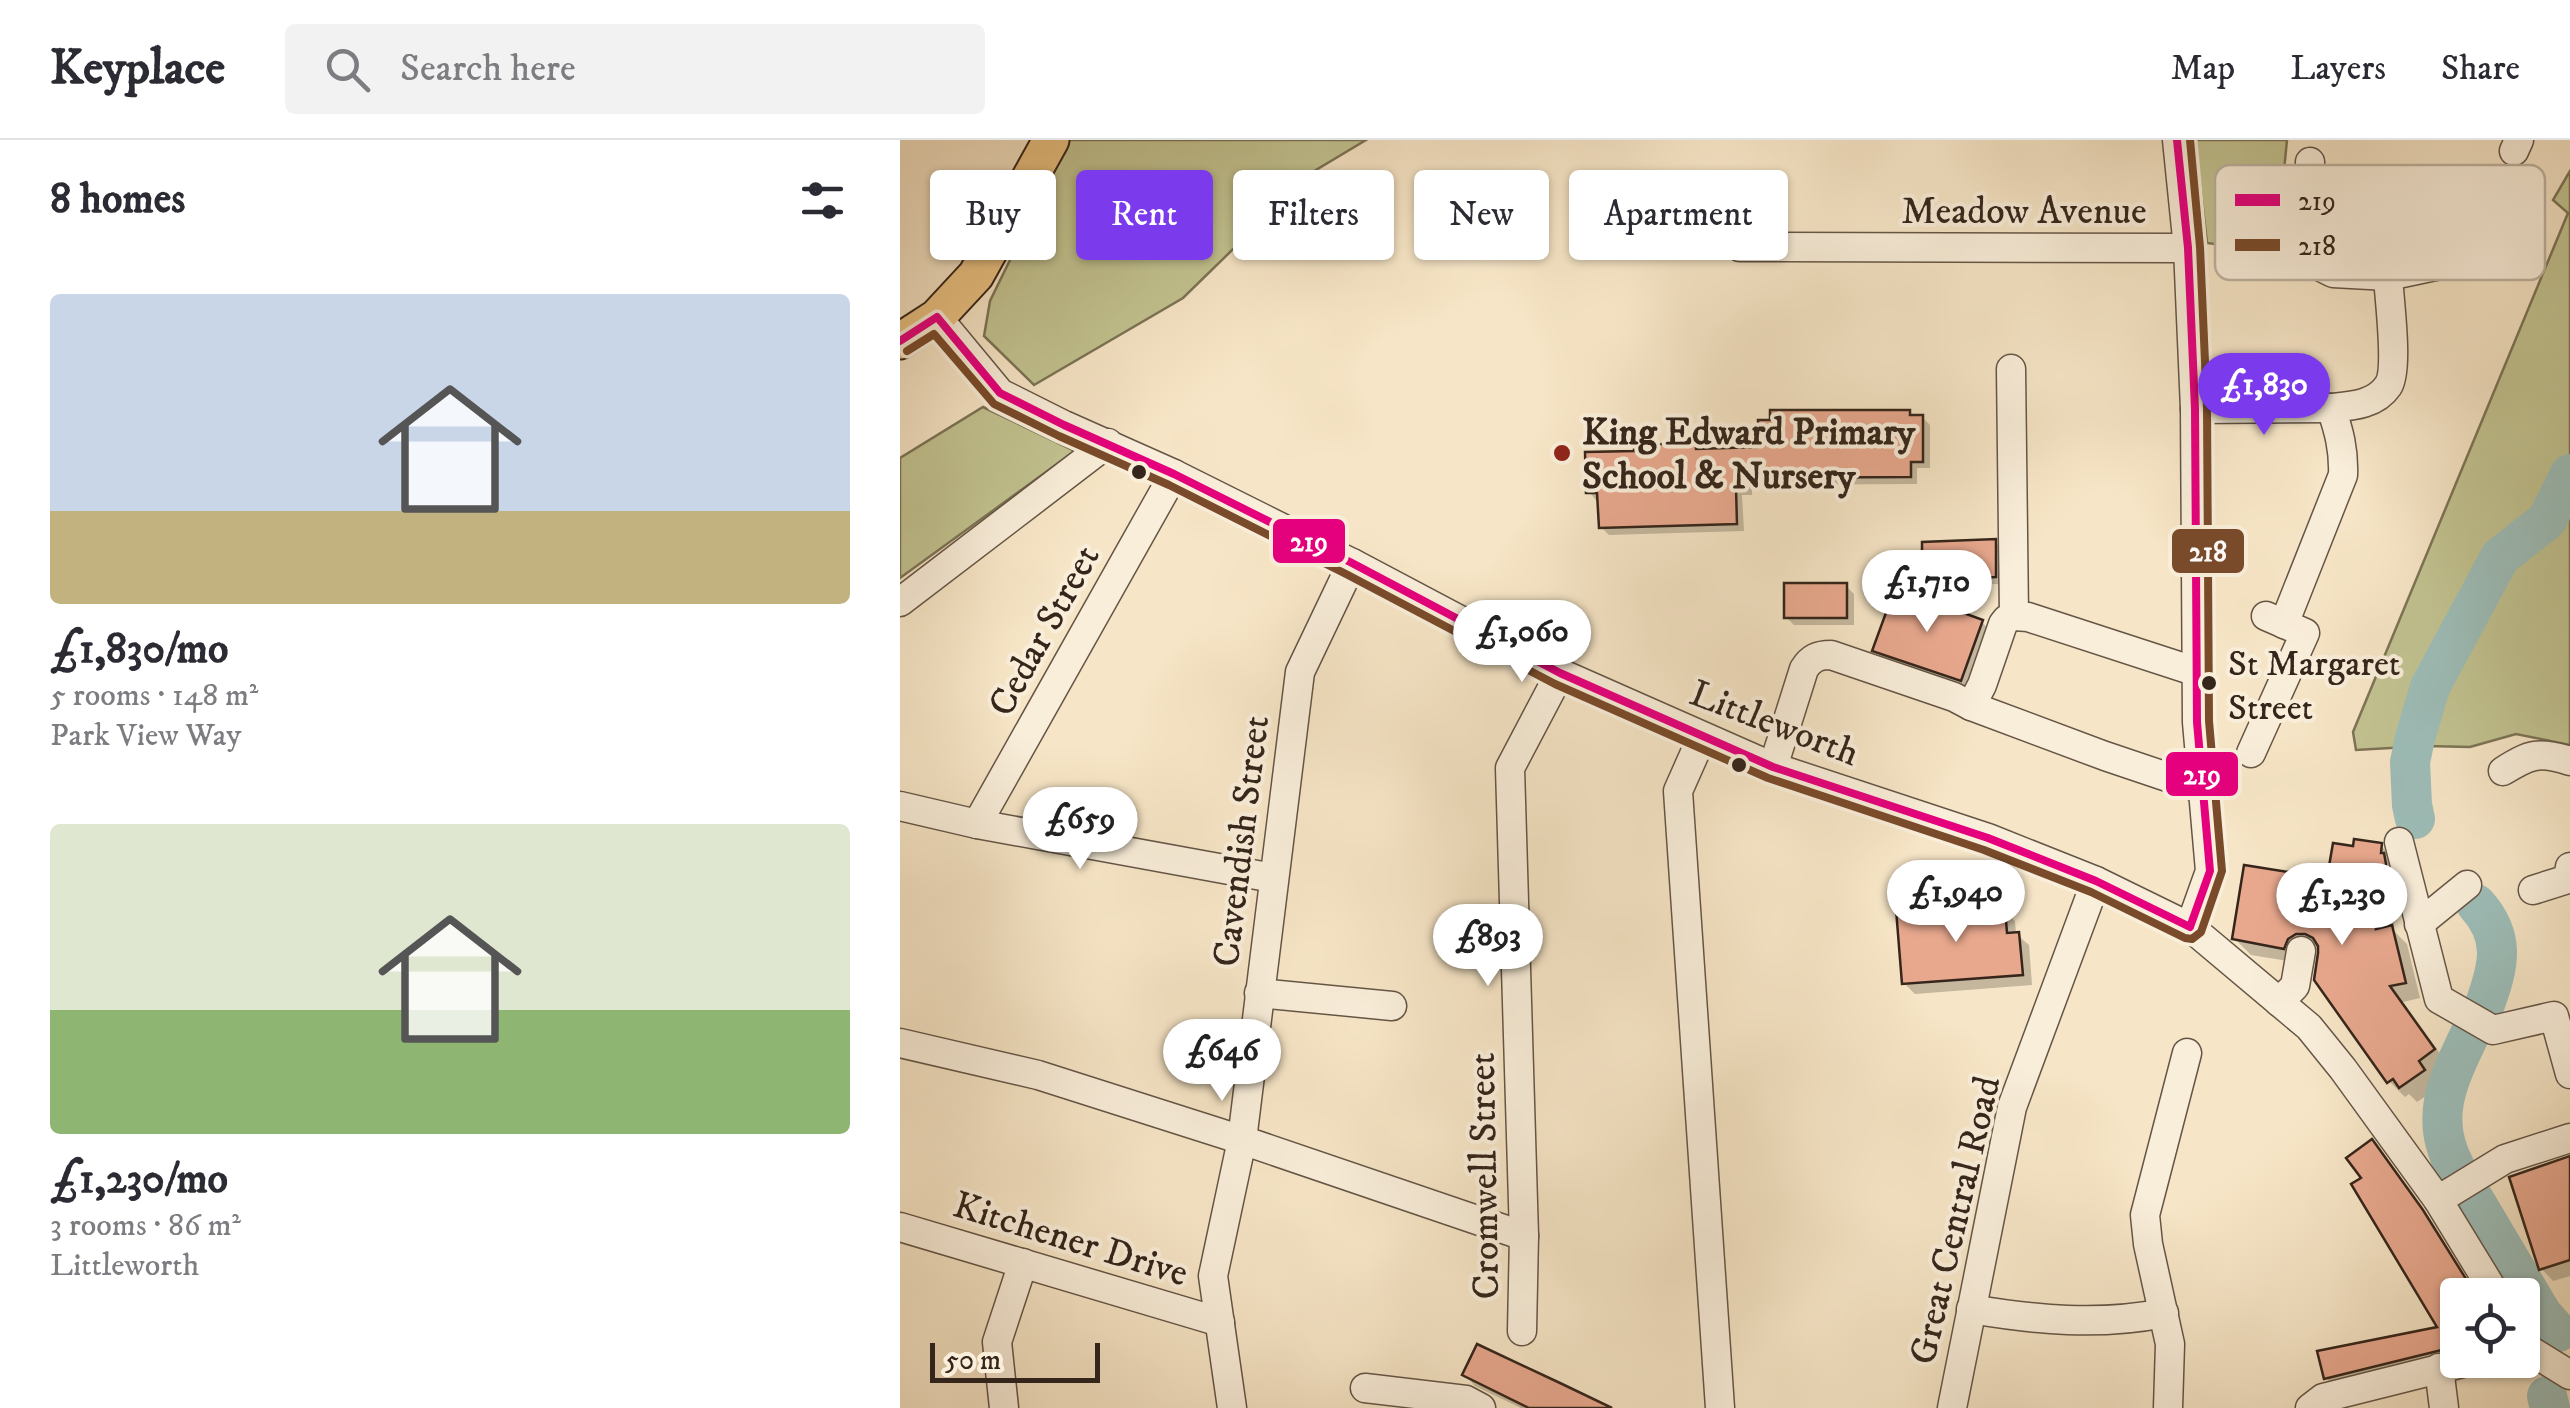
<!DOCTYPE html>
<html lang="en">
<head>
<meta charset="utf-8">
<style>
	:root { --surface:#fff; --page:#f2f2f3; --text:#2b2b33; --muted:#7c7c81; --line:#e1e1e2; --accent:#7c3aed }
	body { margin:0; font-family:"IM FELL DW Pica",serif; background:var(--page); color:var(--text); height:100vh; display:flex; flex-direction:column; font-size:38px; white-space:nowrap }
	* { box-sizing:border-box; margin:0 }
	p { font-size:32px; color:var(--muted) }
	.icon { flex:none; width:55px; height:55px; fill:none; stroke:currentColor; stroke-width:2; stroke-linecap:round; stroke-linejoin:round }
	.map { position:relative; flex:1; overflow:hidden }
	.side { display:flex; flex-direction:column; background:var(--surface); width:900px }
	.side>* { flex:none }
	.guide { position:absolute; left:30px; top:30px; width:950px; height:90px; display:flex; gap:20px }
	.controls { position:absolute; left:1540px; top:1138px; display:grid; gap:20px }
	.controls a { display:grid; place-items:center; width:100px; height:100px; border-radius:10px; background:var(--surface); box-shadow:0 2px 8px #0004; font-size:50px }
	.scale { position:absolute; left:30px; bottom:25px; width:170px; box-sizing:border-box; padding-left:10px; border:5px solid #35251b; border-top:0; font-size:28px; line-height:35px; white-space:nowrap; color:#35251b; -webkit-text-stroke:8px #f9eeda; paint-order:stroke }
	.price { position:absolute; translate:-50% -85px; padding:0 22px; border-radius:35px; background:#fff; color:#222; font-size:32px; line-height:65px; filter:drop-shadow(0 2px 5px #0008) }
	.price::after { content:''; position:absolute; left:50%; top:60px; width:30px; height:22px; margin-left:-15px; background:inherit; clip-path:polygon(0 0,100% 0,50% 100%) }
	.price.current { background:var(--accent); color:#fff }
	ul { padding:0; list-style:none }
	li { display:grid; align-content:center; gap:20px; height:530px; padding:0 50px }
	li span { display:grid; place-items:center; height:310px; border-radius:10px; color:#555 }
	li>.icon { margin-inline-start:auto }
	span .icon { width:180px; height:180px; fill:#fffc; stroke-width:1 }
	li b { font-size:42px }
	h2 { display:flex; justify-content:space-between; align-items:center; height:120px; padding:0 50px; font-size:42px }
	.tag { padding:0 35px; border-radius:10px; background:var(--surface); box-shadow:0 2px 8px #0004; font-size:35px; line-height:90px }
	.tag.current { background:var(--accent); color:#fff }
	header { display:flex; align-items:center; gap:60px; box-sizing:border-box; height:140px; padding:0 50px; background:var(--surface); border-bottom:2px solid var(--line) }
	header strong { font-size:48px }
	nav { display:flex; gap:55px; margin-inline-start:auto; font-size:35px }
	.search { width:700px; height:90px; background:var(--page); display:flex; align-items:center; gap:25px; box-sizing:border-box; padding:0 35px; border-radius:10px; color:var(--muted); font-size:38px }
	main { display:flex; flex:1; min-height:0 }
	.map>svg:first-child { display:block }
	.green { fill:#c2c391; stroke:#7c7456; stroke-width:2.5 }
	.shadow { fill:#0003 }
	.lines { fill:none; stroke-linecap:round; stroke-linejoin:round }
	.river { stroke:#9dbeb9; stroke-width:40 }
	.building { fill:#e8a88e; stroke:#35251b; stroke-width:2.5 }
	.minor-casing { stroke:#655546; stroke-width:31 }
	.major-casing { stroke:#35251b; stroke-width:39 }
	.minor { stroke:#f9eeda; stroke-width:28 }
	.major { stroke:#ebc283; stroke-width:35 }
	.bus-1-casing { stroke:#f9eeda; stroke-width:15 }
	.bus-2-casing { stroke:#f9eeda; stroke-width:15 }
	.bus-1 { stroke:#e5007d; stroke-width:8 }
	.bus-2 { stroke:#7a4b2a; stroke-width:8 }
	.poi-dot { fill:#8f2418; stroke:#f9eeda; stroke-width:4 }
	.bus-dot { fill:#35251b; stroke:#f9eeda; stroke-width:4 }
	.labels { text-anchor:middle; stroke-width:8; stroke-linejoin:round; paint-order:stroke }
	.bus-label { font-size:36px; fill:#35251b; stroke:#f9eeda; text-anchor:start }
	.street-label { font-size:38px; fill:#35251b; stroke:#f9eeda }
	.poi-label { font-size:38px; font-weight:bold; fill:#35251b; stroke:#f9eeda; text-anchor:start }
	.key { fill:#f9eeda; stroke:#beb2a1; stroke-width:2.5 }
	.key-label { font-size:28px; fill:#35251b }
	.line-badge { stroke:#f9eeda; stroke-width:4 }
	.badge-label { font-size:28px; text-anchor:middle; font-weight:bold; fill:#fff }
</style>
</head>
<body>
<header>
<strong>Keyplace</strong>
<div class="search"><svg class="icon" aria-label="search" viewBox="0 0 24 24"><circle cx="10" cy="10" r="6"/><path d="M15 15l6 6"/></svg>Search here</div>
<nav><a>Map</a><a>Layers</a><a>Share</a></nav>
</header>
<main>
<section class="side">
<h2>8 homes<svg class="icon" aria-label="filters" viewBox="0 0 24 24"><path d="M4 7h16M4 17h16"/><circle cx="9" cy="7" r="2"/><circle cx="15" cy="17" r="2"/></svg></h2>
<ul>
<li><span style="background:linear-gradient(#c9d6e8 70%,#c2b280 0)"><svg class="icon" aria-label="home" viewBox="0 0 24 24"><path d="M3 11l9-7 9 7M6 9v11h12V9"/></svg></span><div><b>£1,830/mo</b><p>5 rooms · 148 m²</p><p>Park View Way</p></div></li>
<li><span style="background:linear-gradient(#dfe7d0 60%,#8fb573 0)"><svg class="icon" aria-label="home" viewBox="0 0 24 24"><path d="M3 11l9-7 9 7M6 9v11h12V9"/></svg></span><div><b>£1,230/mo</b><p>3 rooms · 86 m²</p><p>Littleworth</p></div></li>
</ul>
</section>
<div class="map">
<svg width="1670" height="1268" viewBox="0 0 1670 1268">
	<rect width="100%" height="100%" fill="#f6e5c6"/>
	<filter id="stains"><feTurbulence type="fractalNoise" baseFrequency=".002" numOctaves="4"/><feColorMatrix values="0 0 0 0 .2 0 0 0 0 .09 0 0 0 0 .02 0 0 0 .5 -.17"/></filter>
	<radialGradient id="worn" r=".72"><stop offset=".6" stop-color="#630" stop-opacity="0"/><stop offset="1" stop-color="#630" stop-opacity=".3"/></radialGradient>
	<g class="green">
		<polygon points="170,0 466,0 411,33 283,158 134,245 84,196 90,161 110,120 110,105"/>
		<polygon points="1295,0 1387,0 1376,112 1307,103"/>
		<polygon points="1670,31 1670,605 1616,594 1570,607 1526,606 1456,610 1453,592 1668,73 1653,60"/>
		<polygon points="83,267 175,311 0,438 0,318"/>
	</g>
	<g class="shadow">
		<polygon points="1009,272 1015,277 1022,277 1030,285 1030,328 1017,328 1017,344 852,345 852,355 842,355 844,391 709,395 701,387 700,360 696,360 689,352 737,313 795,306 800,311 861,309"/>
		<polygon points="1095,402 1102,410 1103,444 1033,445 1025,438"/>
		<polygon points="946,446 954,454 954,485 894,485 886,477"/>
		<polygon points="1082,482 1089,490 1069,547 983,518 975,510"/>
		<polygon points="1481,706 1497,722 1501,741 1493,790 1507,804 1520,858 1503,862 1549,926 1532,938 1539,947 1517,962 1509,954 1505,957 1489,941 1420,809 1413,809 1400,823 1351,815 1335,799 1429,741 1455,709"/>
		<polygon points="1055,766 1063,774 1104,771 1115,781 1116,794 1129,805 1132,845 1015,854 1004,843"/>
		<polygon points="1480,1012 1532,1082 1577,1155 1558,1155 1558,1217 1435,1247 1426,1238 1541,1189 1464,1038"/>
		<polygon points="1670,1018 1670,1136 1653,1141 1641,1128"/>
		<polygon points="565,1235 700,1265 703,1268 621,1268 575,1246"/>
	</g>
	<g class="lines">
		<g class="river">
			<polyline points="1515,679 1512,665 1510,622 1515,598 1530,547 1600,417 1647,380 1670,334"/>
			<path d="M1576,764C1606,797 1599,825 1585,864"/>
			<path d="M1555,1027C1528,977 1549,938 1571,892"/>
			<polyline points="1575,1061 1642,1174 1658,1192"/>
			<polyline points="1647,1256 1650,1268"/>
		</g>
	</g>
	<g class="building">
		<polygon points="870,270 1010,270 1010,275 1023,275 1023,322 1011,322 1011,337 845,338 846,348 836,348 837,384 699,388 697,353 686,353 685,312 734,311 734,305 796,303 796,309 858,307 858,280 870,280"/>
		<polygon points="1096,399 1096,437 1022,439 1022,402"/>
		<rect x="884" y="443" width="63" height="35"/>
		<polygon points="995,448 1083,480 1061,541 972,511"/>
		<polygon points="1454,699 1482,703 1481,713 1484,713 1486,724 1476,789 1492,785 1506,843 1490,846 1535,909 1519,921 1525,930 1499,948 1493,939 1487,943 1414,840 1418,813 1418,806 1413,798 1405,794 1396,794 1388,799 1384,809 1332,799 1344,725 1427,738 1433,703 1453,706"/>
		<polygon points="1056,764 1056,772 1105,768 1107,793 1119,792 1123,835 1002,844 996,769"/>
		<polygon points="1472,999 1523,1070 1576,1155 1558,1155 1558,1206 1424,1239 1417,1211 1537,1187 1451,1044 1461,1038 1446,1018"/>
		<polygon points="1670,1016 1670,1120 1639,1130 1609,1037"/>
		<polygon points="577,1204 660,1243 712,1268 629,1268 562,1235"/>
	</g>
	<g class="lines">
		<g class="minor-casing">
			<g id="minor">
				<polyline points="1277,0 1288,108 1295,269 1297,582 1310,731 1290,787"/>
				<polyline points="1614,11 1619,0"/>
				<polyline points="1410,22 1413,115 1419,126 1433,133 1488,136 1559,121"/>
				<polyline points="840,107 1288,108"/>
				<polyline points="37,177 100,253 164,285 274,334 452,423 660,533 873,627 1088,698 1196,741 1290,787 1409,887 1443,929 1538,1060 1596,1155"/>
				<polyline points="1111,229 1114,476"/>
				<polyline points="1295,269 1431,268"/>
				<polyline points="0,462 208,303"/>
				<polyline points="1114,476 1128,477 1297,532"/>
				<path d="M1384,484L1443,335C1444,310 1439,291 1431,268C1451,266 1475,265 1488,246C1499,230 1489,158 1488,136"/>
				<polyline points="1071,566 1205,616 1303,649"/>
				<polyline points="802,597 778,651 820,1268"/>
				<polyline points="1351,613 1405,493 1366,476"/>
				<path d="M873,627L904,529C911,518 918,515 931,515L1054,557L1071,566L1082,545L1103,484L1107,479L1114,476"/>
				<path d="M1603,631C1630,614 1639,611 1670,621"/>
				<polyline points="0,666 77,684 373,738"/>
				<polyline points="77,684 274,334"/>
				<polyline points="1499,702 1539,859 1593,890 1654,876 1670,934"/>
				<polyline points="1633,750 1668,739 1670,727"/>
				<polyline points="1519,784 1567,745"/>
				<polyline points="359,853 492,866"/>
				<polyline points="1379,862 1395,846 1401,811"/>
				<polyline points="0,903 138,935 342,1000 624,1096"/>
				<polyline points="1538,1060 1605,1019 1670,998"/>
				<polyline points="0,1087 320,1182"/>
				<path d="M1071,1169C1136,1180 1199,1186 1264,1173"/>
				<polyline points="622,1191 624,1096 610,628 660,533"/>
				<polyline points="1622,1199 1628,1209 1670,1235"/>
				<polyline points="1539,1228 1544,1268"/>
				<polyline points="465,1248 566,1260 581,1268"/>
				<polyline points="104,1268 97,1202 123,1123"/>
				<polyline points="332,1268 313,1136 342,1000 400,532 452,423"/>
				<polyline points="1052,1268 1112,967 1196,741"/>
				<polyline points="1268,1268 1270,1204 1248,1104 1245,1075 1287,913"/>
				<polyline points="1410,1268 1423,1258 1575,1220"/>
			</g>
		</g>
		<g class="major-casing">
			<polyline id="major" points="0,201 37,177 76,135 151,0"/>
		</g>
		<use href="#minor" class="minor"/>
		<use href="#major" class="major"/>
		<g class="bus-1-casing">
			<polyline id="bus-1" points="0,201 37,177 100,253 164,285 274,334 452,423 660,533 873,627 1088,698 1196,741 1290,787 1310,731 1297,582 1295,269 1288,108 1277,0"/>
		</g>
		<g class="bus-2-casing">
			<polyline id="bus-2" points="7,211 34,194 94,264 159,296 269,345 446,434 655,544 868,638 1084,710 1191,752 1285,798 1292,799 1301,792 1322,731 1309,581 1307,268 1300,107 1290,0"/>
		</g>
		<use href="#bus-1" class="bus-1"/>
		<use href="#bus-2" class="bus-2"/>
	</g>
	<circle class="poi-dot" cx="662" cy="313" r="10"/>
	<g class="bus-dot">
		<circle cx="239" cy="332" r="9"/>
		<circle cx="1309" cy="543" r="9"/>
		<circle cx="839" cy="625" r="9"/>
	</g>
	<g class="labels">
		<g class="bus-label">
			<text x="1328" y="535">St Margaret<tspan x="1328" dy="44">Street</tspan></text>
		</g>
		<g class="street-label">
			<text x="1124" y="83">Meadow Avenue</text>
			<text transform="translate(143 490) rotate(-61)" y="13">Cedar Street</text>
			<text transform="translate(875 582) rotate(21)" y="13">Littleworth</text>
			<text transform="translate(340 701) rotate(-83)" y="13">Cavendish Street</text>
			<text transform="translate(583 1036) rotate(-91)" y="13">Cromwell Street</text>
			<text transform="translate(1054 1080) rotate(-77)" y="13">Great Central Road</text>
			<text transform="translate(171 1098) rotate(17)" y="13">Kitchener Drive</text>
		</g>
		<g class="poi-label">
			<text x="682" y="304">King Edward Primary<tspan x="682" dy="44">School &amp; Nursery</tspan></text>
		</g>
	</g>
	<rect x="1315" y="25" width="330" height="115" rx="15" class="key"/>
	<rect x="1335" y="54" width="45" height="12" fill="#e5007d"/>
	<rect x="1335" y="99" width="45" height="12" fill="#7a4b2a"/>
	<g class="key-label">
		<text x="1398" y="70">219</text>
		<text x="1398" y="115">218</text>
	</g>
	<g class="line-badge">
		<rect x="371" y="377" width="76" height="48" rx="10" fill="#e5007d"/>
		<rect x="1270" y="387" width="76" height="48" rx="10" fill="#7a4b2a"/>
		<rect x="1264" y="610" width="76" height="48" rx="10" fill="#e5007d"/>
	</g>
	<g class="badge-label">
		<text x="409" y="411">219</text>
		<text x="1308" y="421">218</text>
		<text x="1302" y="644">219</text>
	</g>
	<rect width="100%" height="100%" filter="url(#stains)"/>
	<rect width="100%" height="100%" fill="url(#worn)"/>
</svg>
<div class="controls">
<a><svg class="icon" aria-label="locate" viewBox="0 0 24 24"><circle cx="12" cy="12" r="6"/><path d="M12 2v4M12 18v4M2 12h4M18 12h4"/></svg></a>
</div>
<div class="scale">50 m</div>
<b class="price current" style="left:1364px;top:298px">£1,830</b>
<b class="price" style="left:1027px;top:495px">£1,710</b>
<b class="price" style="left:622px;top:545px">£1,060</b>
<b class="price" style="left:180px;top:732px">£659</b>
<b class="price" style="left:1056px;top:805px">£1,940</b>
<b class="price" style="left:1442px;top:808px">£1,230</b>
<b class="price" style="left:588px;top:849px">£893</b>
<b class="price" style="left:322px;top:964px">£646</b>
<div class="guide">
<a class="tag">Buy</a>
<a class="tag current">Rent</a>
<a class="tag">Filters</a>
<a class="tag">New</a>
<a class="tag">Apartment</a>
</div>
</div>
</main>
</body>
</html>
